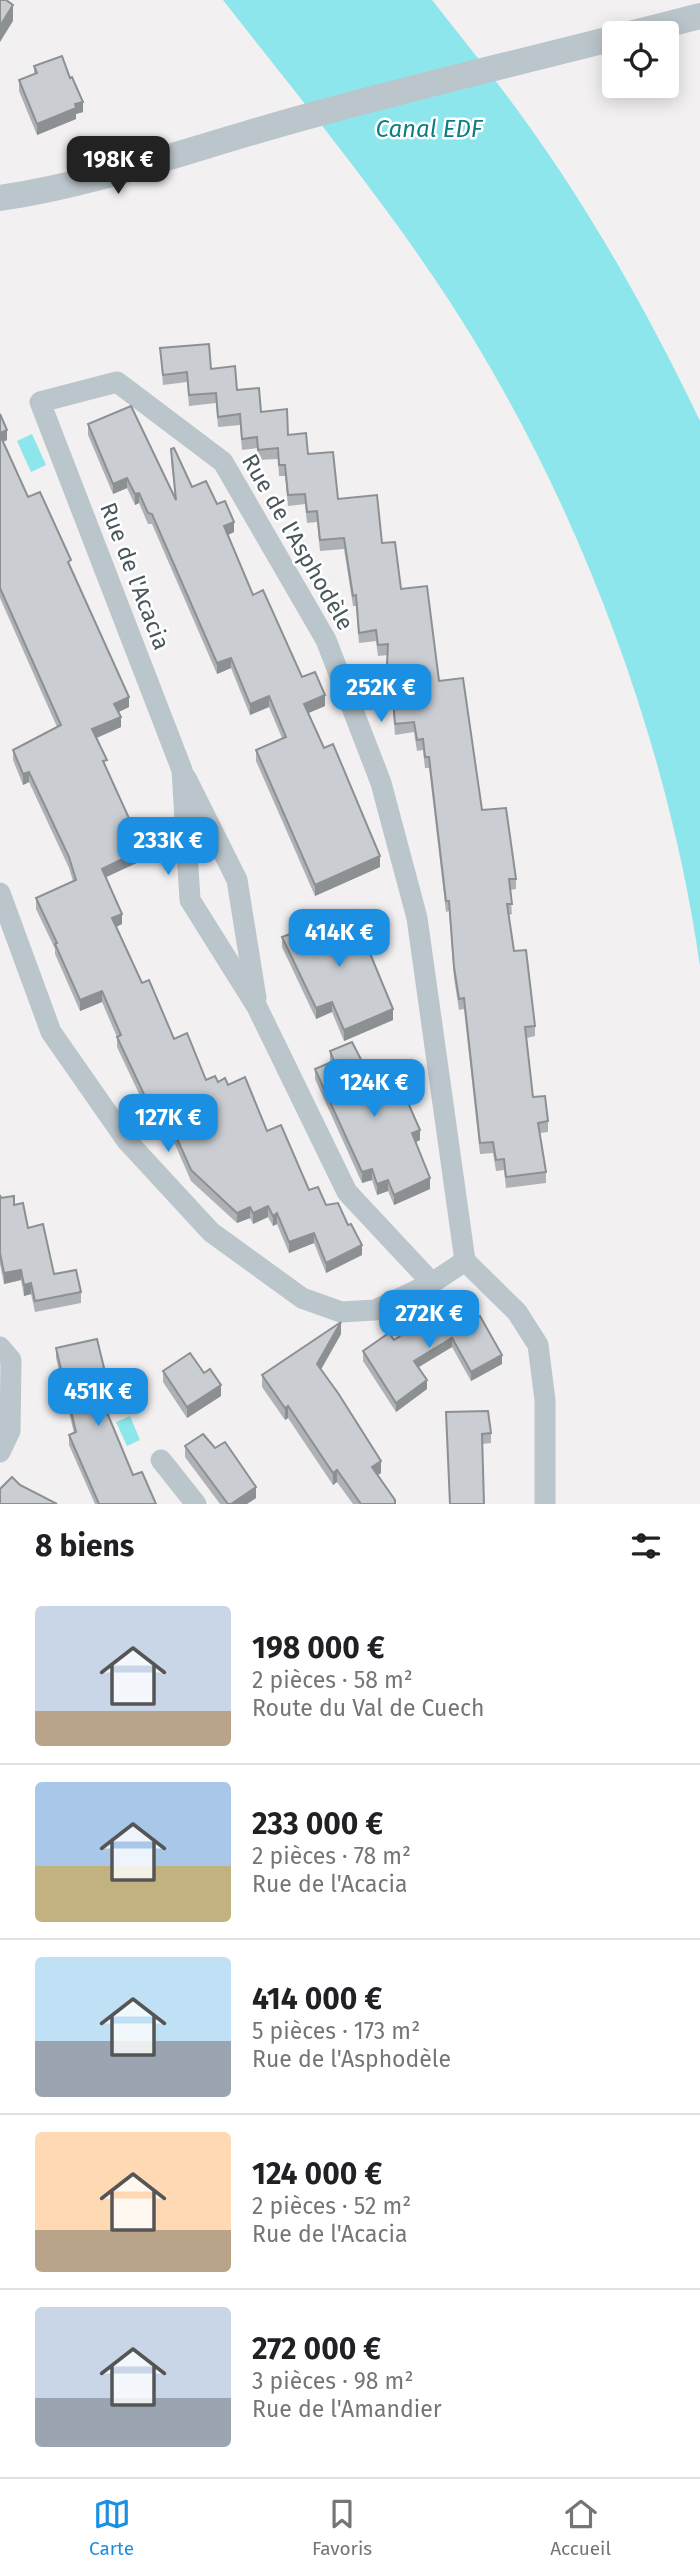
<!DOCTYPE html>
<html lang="fr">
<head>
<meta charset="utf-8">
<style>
	:root { --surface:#fff; --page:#f6f6f6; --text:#202124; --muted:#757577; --line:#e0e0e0; --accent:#1b8fe1 }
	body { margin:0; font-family:"Fira Sans",sans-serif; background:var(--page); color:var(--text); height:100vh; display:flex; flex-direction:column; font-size:26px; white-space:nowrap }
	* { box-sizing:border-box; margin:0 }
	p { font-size:23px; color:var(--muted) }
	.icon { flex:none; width:38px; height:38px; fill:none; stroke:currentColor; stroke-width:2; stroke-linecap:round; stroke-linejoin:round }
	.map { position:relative; height:1504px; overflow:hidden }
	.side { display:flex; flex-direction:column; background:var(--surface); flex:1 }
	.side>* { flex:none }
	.buttons { position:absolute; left:602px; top:21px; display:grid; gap:14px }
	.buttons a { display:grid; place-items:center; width:77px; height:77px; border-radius:7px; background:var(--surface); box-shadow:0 4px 18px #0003; font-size:35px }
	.price { position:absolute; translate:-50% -60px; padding:0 16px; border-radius:14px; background:var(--accent); color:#fff; font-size:23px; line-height:46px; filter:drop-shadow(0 2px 4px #0008) }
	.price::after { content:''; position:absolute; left:50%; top:42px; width:21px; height:16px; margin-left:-10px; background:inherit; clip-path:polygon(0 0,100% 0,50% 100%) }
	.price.selected { background:#222; color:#fff }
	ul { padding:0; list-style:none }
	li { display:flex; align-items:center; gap:21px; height:175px; padding:0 35px }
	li+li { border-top:2px solid var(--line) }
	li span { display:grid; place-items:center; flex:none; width:196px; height:140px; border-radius:7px; color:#555 }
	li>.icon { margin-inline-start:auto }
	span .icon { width:84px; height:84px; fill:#fffc; stroke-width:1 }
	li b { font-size:30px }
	h2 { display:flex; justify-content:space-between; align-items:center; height:84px; padding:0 35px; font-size:30px }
	.tab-bar { display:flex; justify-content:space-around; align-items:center; height:98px; border-top:2px solid var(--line); background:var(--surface); font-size:19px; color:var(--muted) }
	.tab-bar a { display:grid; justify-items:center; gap:4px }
	.tab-bar .selected { color:var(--accent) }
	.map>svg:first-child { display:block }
	.water { fill:#8ce6eb }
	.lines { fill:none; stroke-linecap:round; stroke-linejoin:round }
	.minor { stroke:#bbc6cc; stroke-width:21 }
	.tertiary { stroke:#bbc6cc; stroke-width:26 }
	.wall { fill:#aeb1b5 }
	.shaded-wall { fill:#8d9093 }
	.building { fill:#caced2; stroke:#8d9093; stroke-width:2 }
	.labels { text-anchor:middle; stroke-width:5; stroke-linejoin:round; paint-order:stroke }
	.street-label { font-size:23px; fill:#48565d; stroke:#fff }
	.water-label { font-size:24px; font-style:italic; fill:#0e7d84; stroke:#fff }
</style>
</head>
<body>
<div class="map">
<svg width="700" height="1504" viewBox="0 0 700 1504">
	<rect width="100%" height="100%" fill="#f2f0f0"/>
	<g class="water">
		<path d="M223,0H432C456,31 481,61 504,92C581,194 645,306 700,421V966C666,728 568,474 432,275C368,180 294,91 223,0Z"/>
		<polygon points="32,434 46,465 31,472 17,441"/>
		<polygon points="130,1416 140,1440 127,1446 116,1422"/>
	</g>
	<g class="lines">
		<g class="minor">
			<polyline points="186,778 237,880 256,998"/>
			<polyline points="0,893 51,1032 127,1141 211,1232 302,1298 341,1312 375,1310 432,1283 465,1261"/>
			<polyline points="465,1261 517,1312 538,1345 545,1400 545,1504"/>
			<polyline points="432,1283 347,1192 257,1007 190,900 182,770 40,402 117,382 223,462 326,640 381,783 417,918 465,1261"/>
			<polyline points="0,1347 11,1360 10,1431 0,1452"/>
			<polyline points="161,1460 196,1504"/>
		</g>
		<g class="tertiary">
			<polyline points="633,33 700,16"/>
			<path d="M0,198C89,185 176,154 263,129C379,95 497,68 614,38"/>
		</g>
	</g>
	<g class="wall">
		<polygon points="34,66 83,112 76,114 76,119 37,135 19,91 19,80 34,74"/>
		<polygon points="160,348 211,369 288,435 308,454 338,499 382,543 439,681 482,810 516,879 516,889 510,890 512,914 509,915 514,951 535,1026 535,1036 527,1038 533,1097 548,1121 548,1132 540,1133 546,1172 546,1183 506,1188 504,1170 496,1171 493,1153 480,1154 464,1009 459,1010 454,978 449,911 446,912 429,768 425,768 423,750 417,751 414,732 395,735 392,697 390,697 387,676 388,655 378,656 376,641 359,643 356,606 353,606 344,549 320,551 317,522 307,523 305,504 288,506 285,476 279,476 278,459 258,460 257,448 242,450 240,425 218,427 216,403 189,406 187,382 163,385"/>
		<polygon points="0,414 7,440 3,442 28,497 71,569 129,707 119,712 121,727 96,738 107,769 143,860 106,877 122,924 116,927 142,983 174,1039 206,1080 218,1082 228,1085 267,1131 309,1190 326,1205 362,1255 326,1273 314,1243 289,1253 277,1224 273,1226 268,1217 253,1224 250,1218 237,1223 191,1181 160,1110 149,1115 117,1047 117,1037 102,1002 80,1011 55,954 55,949 36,909 36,898 73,881 69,868 29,782 23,785 13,760 13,750 57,727 0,598"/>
		<polygon points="88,424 175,497 171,460 171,449 192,487 217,504 234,532 227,535 253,595 302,677 325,706 308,713 380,867 315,896 256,761 256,750 282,738 269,707 250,715 231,668 217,674 152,524 148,524 139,503 135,505 127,488 113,494 88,435"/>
		<polygon points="282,937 393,1020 344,1041 332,1012 316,1019 282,947"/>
		<polygon points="330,1051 369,1075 420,1140 416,1142 430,1189 394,1205 388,1191 377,1195 372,1180 362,1183 315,1079 315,1069 330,1063"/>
		<polygon points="0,1195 1,1198 14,1205 54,1274 81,1292 81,1303 35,1312 31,1294 24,1296 21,1280 4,1284 0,1264"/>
		<polygon points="452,1319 469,1322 502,1364 471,1381 452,1347 418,1367 427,1389 396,1412 363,1361 363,1351"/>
		<polygon points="341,1334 321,1370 381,1473 377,1475 395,1504 353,1504 337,1482 333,1485 288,1418 285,1420 262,1387 262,1375"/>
		<polygon points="56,1348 112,1411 107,1412 133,1475 156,1504 95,1504 69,1445 69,1435 74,1433 56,1358"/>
		<polygon points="163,1371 204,1373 221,1396 187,1418 163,1382"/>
		<polygon points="446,1422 491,1433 491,1443 482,1444"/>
		<polygon points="185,1446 256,1498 247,1504 220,1504 185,1457"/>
	</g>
	<g class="shaded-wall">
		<polygon points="13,5 13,21 0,42 0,26"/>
		<polygon points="83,102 83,112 76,114 76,119 37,135 37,124 75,104"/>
		<polygon points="7,430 7,440 0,443 0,433"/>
		<polygon points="127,478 127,488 113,494 113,484"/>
		<polygon points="139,493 139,503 135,505 135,494"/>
		<polygon points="234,522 234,532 224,537 224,526"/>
		<polygon points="231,658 231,668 217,674 217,663"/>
		<polygon points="325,695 325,706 304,715 304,704"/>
		<polygon points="269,696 269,707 250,715 250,704"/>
		<polygon points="129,697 129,707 114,714 114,704"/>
		<polygon points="121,717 121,727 92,740 92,729"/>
		<polygon points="29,772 29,782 23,785 23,774"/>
		<polygon points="143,849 143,860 102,879 102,869"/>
		<polygon points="380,856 380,867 315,896 315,885"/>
		<polygon points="122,914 122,924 112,929 112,918"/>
		<polygon points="102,991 102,1002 80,1011 80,1000"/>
		<polygon points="332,1002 332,1012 316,1019 316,1008"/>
		<polygon points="393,1009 393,1020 344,1041 344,1030"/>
		<polygon points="160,1100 160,1110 149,1115 149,1105"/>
		<polygon points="420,1130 420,1140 412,1144 412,1133"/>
		<polygon points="372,1169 372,1180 362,1183 362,1172"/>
		<polygon points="430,1178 430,1189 394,1205 394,1195"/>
		<polygon points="388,1180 388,1191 377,1195 377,1184"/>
		<polygon points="268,1206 268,1217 253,1224 253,1213"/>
		<polygon points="250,1207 250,1218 237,1223 237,1213"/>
		<polygon points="277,1213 277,1224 273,1226 273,1216"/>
		<polygon points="314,1233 314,1243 289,1253 289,1242"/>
		<polygon points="362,1245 362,1255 326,1273 326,1263"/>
		<polygon points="21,1270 21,1280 4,1284 4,1273"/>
		<polygon points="31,1283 31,1294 24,1296 24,1285"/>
		<polygon points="341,1322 341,1334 317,1376 317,1364"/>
		<polygon points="452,1338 452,1347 414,1370 414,1361"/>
		<polygon points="502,1355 502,1364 471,1381 471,1372"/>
		<polygon points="427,1380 427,1389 396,1412 396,1403"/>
		<polygon points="221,1385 221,1396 187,1418 187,1407"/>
		<polygon points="112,1401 112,1411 103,1413 103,1403"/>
		<polygon points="288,1406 288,1418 285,1420 285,1408"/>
		<polygon points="381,1461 381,1473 372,1479 372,1467"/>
		<polygon points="337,1470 337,1482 333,1485 333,1473"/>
		<polygon points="256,1487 256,1498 247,1504 231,1504"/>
	</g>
	<g class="building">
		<polygon points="0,0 6,0 13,5 0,26"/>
		<polygon points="62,56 70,78 72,77 83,102 75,104 76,108 37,124 19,80 37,73 34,66"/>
		<polygon points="209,344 211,369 235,366 237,390 259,388 261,412 287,409 288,435 306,433 308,454 333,452 338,499 377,495 382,543 395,542 401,589 427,586 439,681 463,678 482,810 506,808 516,879 509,879 512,904 507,904 514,951 526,950 535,1026 525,1027 533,1097 545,1096 548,1121 538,1123 546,1172 506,1177 504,1159 496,1160 493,1142 480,1143 464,998 459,999 454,967 449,901 446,901 429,757 425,757 423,739 417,740 414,722 395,724 392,686 390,687 387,665 388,644 378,645 376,630 359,633 356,595 353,596 344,538 320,540 317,511 307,512 305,494 288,495 285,465 279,465 278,448 258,450 257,437 242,439 240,414 218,417 216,393 189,395 187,372 163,375 160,348"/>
		<polygon points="131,406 176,500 171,449 174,448 192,487 206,481 217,504 225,501 234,522 224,526 253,595 263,590 302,677 315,672 325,695 304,704 324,748 333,744 380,856 315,885 256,750 286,737 269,696 250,704 231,658 217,663 152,514 148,513 139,493 135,494 127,478 113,484 88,424"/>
		<polygon points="0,414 7,430 0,433"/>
		<polygon points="0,435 28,497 40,492 71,560 68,562 129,697 114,704 121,717 92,729 107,760 103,761 143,849 102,869 122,914 112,918 142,983 149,980 174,1039 187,1033 206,1080 215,1076 218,1082 225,1078 228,1085 245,1077 267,1131 281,1125 309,1190 318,1187 326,1205 338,1203 348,1225 351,1224 362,1245 326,1263 314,1233 289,1242 277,1213 273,1216 268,1206 253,1213 250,1207 237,1213 191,1170 160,1100 149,1105 117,1037 121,1035 102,991 80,1000 55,944 57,943 36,898 76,880 69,857 29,772 23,774 13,750 61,725 0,588"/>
		<polygon points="352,910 393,1009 344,1030 332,1002 316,1008 282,937"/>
		<polygon points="352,1042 369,1075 391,1064 420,1130 412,1133 430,1178 394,1195 388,1180 377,1184 372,1169 362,1172 315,1069 334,1061 330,1051"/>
		<polygon points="0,1195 1,1198 14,1196 14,1205 23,1203 28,1228 43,1224 54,1274 76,1270 81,1292 35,1301 31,1283 24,1285 21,1270 4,1273 0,1253"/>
		<polygon points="444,1307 452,1319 463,1312 469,1322 480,1316 502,1355 471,1372 452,1338 414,1361 427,1380 396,1403 363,1351 389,1333 394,1340"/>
		<polygon points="341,1322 317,1364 338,1393 381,1461 372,1467 395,1500 395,1504 361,1504 337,1470 333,1473 288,1406 285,1408 262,1375"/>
		<polygon points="97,1339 112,1401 103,1403 133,1475 142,1472 156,1504 99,1504 69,1435 76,1432 56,1348"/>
		<polygon points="190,1353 204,1373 210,1369 221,1385 187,1407 163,1371"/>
		<polygon points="488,1411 491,1433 482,1434 484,1504 450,1504 446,1412"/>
		<polygon points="203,1434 215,1448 225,1442 256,1487 231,1504 228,1504 185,1446"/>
		<polygon points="12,1477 20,1485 57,1504 0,1504 0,1489"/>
	</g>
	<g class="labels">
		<g class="street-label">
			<text transform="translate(298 542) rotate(60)" y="8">Rue de l'Asphodèle</text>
			<text transform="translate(135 576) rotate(69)" y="8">Rue de l'Acacia</text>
		</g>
		<g class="water-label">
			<text x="429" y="137">Canal EDF</text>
		</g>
	</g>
</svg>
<div class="buttons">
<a><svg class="icon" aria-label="locate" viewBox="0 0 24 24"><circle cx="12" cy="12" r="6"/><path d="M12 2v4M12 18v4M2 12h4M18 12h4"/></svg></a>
</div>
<b class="price selected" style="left:118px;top:196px">198K €</b>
<b class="price" style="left:381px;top:724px">252K €</b>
<b class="price" style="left:168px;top:877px">233K €</b>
<b class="price" style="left:339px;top:969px">414K €</b>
<b class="price" style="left:374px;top:1119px">124K €</b>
<b class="price" style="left:168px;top:1154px">127K €</b>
<b class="price" style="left:429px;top:1350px">272K €</b>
<b class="price" style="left:98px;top:1428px">451K €</b>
</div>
<section class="side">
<h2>8 biens<svg class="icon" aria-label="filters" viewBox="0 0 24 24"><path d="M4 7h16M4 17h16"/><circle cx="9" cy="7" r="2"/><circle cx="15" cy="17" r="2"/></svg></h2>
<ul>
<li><span style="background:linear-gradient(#c9d6e8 75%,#b9a48a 0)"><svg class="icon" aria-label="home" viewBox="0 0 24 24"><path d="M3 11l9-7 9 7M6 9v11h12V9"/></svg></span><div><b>198 000 €</b><p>2 pièces · 58 m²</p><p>Route du Val de Cuech</p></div></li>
<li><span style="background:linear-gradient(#a9c7e8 60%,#c2b280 0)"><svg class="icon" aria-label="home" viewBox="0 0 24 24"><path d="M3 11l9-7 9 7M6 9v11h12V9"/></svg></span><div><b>233 000 €</b><p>2 pièces · 78 m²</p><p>Rue de l'Acacia</p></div></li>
<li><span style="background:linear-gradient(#bfe0f5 60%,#9aa5b1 0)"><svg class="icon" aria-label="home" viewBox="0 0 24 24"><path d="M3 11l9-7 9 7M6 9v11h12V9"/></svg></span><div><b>414 000 €</b><p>5 pièces · 173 m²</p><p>Rue de l'Asphodèle</p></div></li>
<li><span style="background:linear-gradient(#ffd9b3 70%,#b9a48a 0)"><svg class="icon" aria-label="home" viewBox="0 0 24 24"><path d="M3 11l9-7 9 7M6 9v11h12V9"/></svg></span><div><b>124 000 €</b><p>2 pièces · 52 m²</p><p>Rue de l'Acacia</p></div></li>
<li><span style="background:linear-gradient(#c9d6e8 65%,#9aa5b1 0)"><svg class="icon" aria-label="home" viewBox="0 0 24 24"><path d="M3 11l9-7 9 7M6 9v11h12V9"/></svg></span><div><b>272 000 €</b><p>3 pièces · 98 m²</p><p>Rue de l'Amandier</p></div></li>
</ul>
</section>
<nav class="tab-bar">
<a class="selected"><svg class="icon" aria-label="map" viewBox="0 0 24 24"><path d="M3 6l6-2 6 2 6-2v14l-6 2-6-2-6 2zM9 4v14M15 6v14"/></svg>Carte</a>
<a><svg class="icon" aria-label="saved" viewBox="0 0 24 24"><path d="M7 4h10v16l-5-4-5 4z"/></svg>Favoris</a>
<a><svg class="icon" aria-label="home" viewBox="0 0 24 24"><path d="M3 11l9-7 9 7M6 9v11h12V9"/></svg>Accueil</a>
</nav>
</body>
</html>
